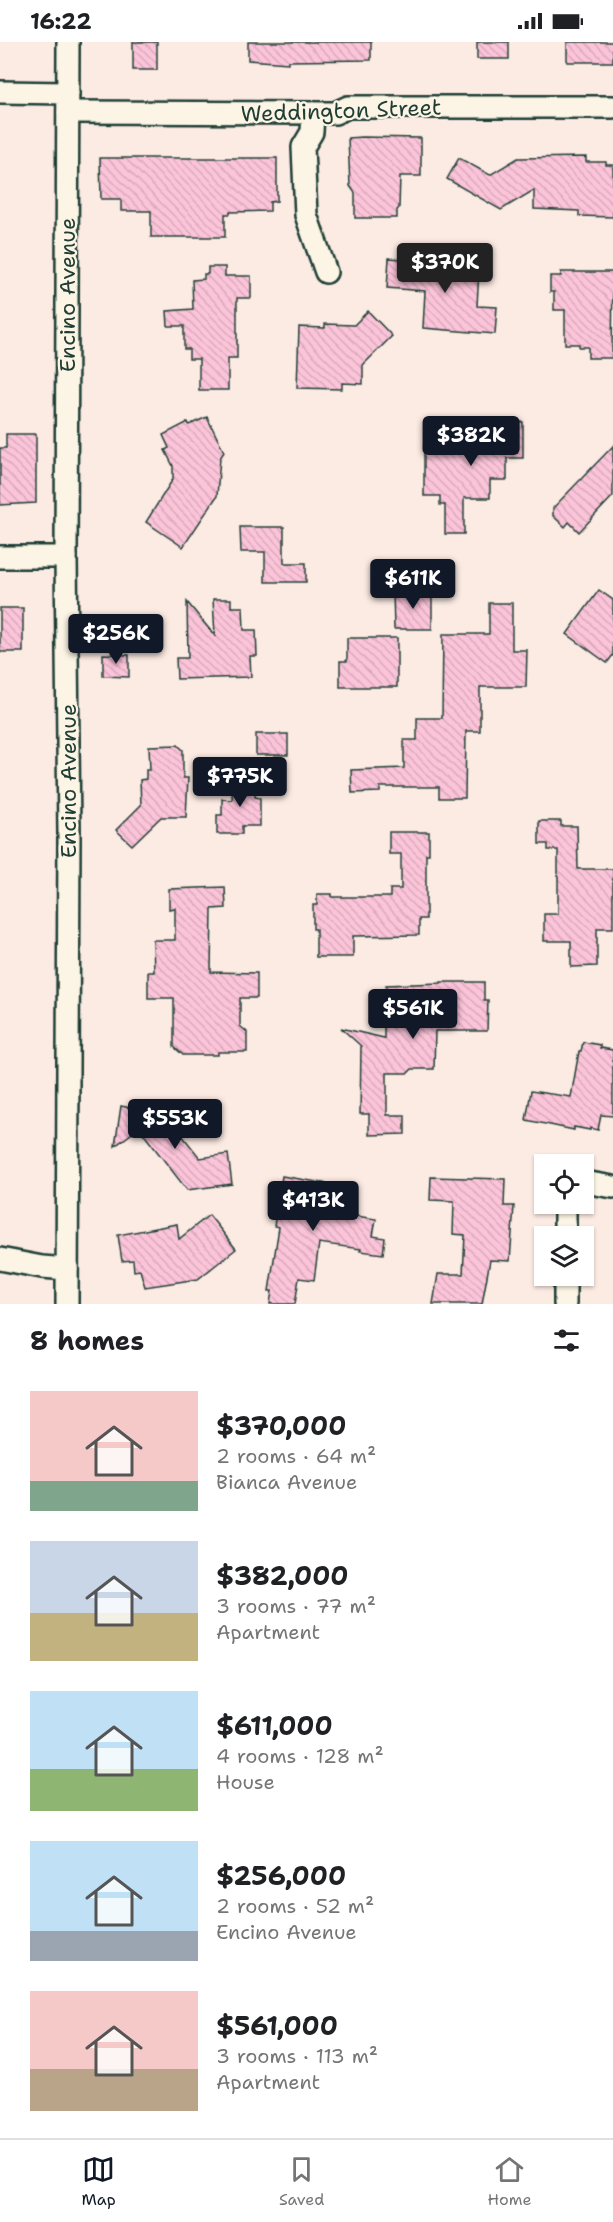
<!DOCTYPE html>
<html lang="en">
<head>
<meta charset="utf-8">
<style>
	:root { --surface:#fff; --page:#f6f6f6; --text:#202124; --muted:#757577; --line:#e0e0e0; --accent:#111827 }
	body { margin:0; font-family:"Shantell Sans",sans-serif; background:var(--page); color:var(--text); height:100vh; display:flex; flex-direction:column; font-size:22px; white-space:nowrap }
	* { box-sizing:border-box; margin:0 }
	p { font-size:20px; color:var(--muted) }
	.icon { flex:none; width:33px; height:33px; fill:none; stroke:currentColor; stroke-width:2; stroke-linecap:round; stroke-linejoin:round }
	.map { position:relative; height:1262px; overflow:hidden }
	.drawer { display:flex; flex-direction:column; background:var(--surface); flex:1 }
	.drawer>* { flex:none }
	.controls { position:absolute; left:534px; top:1112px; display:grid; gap:12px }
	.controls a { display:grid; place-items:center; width:60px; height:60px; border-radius:0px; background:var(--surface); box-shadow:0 2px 4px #0004; font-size:30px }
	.price { position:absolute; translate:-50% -51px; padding:0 14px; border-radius:6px; background:var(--accent); color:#fff; font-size:20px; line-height:39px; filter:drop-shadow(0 2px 3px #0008) }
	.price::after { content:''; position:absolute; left:50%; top:36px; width:18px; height:14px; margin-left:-9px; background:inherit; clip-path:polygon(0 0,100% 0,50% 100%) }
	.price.selected { background:#222; color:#fff }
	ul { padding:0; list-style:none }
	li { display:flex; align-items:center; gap:18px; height:150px; padding:0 30px }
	li span { display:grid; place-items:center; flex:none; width:168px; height:120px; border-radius:0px; color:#555 }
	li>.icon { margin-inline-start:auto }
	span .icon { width:72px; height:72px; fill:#fffc; stroke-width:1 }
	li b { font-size:26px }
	h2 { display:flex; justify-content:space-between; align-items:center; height:72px; padding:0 30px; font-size:26px }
	.status { display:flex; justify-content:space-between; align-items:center; height:42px; padding:0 30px; background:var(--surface); direction:ltr }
	.status svg { height:16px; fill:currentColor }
	.tabs { display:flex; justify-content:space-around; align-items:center; height:84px; border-top:2px solid var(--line); background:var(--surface); font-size:16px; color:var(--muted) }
	.tabs a { display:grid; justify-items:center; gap:3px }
	.tabs .selected { color:var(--accent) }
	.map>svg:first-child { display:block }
	.building { fill:url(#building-back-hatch); stroke:#1f3d34; stroke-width:1.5 }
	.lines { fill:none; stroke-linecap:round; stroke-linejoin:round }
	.minor-casing { stroke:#1f3d34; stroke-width:26 }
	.minor { stroke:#fcf5e5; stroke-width:21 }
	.labels { text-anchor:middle; stroke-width:4.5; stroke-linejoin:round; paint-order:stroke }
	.street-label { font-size:22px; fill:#1f3d34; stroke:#fcf5e5 }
</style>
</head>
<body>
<div class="status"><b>16:22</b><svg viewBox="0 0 49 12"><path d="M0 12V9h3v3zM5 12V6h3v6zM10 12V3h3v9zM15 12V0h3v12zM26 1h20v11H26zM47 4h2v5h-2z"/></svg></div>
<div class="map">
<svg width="613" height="1262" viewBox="0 0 613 1262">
	<defs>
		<pattern id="building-back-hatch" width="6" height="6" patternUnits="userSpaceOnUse" patternTransform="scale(1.5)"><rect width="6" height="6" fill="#fcc4d9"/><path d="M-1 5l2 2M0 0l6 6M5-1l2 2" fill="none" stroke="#d8a9bb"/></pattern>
	</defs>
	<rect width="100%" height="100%" fill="#fcebe3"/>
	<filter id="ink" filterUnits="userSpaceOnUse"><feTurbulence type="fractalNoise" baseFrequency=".0167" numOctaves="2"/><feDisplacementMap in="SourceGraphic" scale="12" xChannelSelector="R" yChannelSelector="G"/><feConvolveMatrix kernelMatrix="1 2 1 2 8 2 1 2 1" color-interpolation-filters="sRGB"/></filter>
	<g filter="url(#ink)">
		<g class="building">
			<rect x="133" y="0" width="24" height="28"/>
			<polygon points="248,0 371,0 371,18 288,19 288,21 248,18"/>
			<rect x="477" y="0" width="32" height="17"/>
			<rect x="567" y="0" width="46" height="20"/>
			<polygon points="362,95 421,96 421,134 400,134 399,166 397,168 397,176 355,176 355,151 350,144 348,96"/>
			<polygon points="586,115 586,120 606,120 606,123 613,123 613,175 579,174 579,169 534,167 534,148 501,168 447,137 459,116 490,133 518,116"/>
			<polygon points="100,116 277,116 277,159 270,160 270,169 230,170 230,172 225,172 225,195 151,195 151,169 121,169 121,157 101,157"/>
			<polygon points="389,216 476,222 476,228 479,228 477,264 497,265 495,292 423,286 425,249 387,246"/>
			<polygon points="208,225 225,225 225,234 251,234 251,256 237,256 237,316 228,316 228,348 199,348 199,317 189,317 189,307 184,307 184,284 168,284 167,269 193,267 192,238 204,237 204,232 208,232"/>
			<polygon points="561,230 613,230 612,316 588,316 588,305 579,305 579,302 565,302 565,268 554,268 554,250 550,250 550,234 561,234"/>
			<polygon points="368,269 392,294 363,323 363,342 342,341 342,347 297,346 299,285 325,286 325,282 354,283"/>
			<polygon points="207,375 224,410 220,416 217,454 183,505 146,480 173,437 173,424 165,408 169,406 163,393 188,380 189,383"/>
			<polygon points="466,380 523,380 523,416 507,416 507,438 490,438 490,456 464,456 464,492 445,492 445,463 440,463 440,454 424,454 424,404 467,403"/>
			<polygon points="6,392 36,392 36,461 0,463 0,406 6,406"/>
			<polygon points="613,404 613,454 579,490 569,480 565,485 553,474 553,466"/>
			<polygon points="240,485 284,485 284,521 306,521 306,540 265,540 265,510 241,510"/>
			<polygon points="432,548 432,587 394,587 393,549"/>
			<polygon points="599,548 613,558 613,613 607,621 567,592"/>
			<polygon points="213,557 231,557 231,565 243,565 244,588 256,588 257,614 250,614 251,635 177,637 176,616 188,616 187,560 215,594"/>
			<polygon points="489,561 512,561 512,608 527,608 526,645 480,645 480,689 466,689 465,756 439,756 439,745 380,745 380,750 352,751 351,728 404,726 404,698 417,698 417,676 442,676 443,592 489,592"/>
			<rect x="0" y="566" width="23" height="44"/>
			<polygon points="347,596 397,596 397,645 340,645 340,619 347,619"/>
			<polygon points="103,612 129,613 129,635 103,634"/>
			<rect x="256" y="692" width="32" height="21"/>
			<polygon points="178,703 183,708 183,736 188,736 186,775 161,775 132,803 116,788 141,763 140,738 146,737 146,728 150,728 149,704"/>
			<polygon points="233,736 255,736 255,755 260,756 260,784 242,784 242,792 217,792 217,773 222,773 222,757 232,758"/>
			<polygon points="539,779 561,779 561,784 577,784 578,827 613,827 613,886 597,886 597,924 571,925 571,899 544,899 544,872 558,872 558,808 548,808 548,802 539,802"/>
			<polygon points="389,790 429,790 429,812 426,812 426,877 419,877 419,893 353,894 353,915 316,915 316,887 313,887 313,863 317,863 317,852 332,852 332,855 390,855 390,847 401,847 401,812 389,812"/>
			<polygon points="225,845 226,866 212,867 211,930 257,931 257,956 240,956 240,984 247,990 247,1010 218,1010 218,1013 183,1013 174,1005 174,956 148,956 148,930 154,930 153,898 175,898 175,866 169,867 169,847"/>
			<polygon points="441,940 484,940 484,958 488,958 487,989 435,989 434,1027 412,1027 408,1031 387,1031 387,1073 405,1073 405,1092 369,1093 369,1072 360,1072 361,1004 341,986 384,996 384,969 390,969 385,950 386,943 441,941"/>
			<polygon points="583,1000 600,1003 600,1006 613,1008 613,1074 601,1073 598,1088 590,1086 590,1088 574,1085 574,1088 526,1078 531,1049 571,1055 579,1009 581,1009"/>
			<polygon points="121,1064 166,1073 200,1116 228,1112 232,1142 187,1148 139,1086 115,1104"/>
			<polygon points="282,1134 347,1145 345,1160 351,1161 350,1173 376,1177 373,1194 385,1196 383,1212 360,1209 361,1207 319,1201 314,1238 299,1236 295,1262 270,1262 272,1249 269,1249 279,1185 274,1184"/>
			<polygon points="431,1135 505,1137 504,1164 514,1164 510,1219 490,1218 482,1262 433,1262 438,1232 463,1232 465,1193 453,1192 454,1159 430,1158"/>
			<polygon points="209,1173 236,1207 198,1237 145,1245 140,1228 134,1229 133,1218 122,1219 118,1193 177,1182 179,1197"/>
		</g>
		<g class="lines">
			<g class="minor-casing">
				<g id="minor">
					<polyline points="0,50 68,51"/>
					<polyline points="68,70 335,71 348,65 613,65"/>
					<polyline points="313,71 312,90 303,105 306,173 326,230"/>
					<polyline points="0,515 66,515"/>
					<polyline points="584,1140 613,1145"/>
					<polyline points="565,1161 565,1194"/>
					<polyline points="0,1217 42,1225 67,1227"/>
					<polyline points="565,1233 565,1262"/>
					<polyline points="67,1262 69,792 66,515 68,0"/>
				</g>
			</g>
			<use href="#minor" class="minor"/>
		</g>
	</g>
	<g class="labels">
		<g class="street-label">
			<text transform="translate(341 68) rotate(-2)" y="8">Weddington Street</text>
			<text transform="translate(67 253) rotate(-90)" y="8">Encino Avenue</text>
			<text transform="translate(68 739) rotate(-90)" y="8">Encino Avenue</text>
		</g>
	</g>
</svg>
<div class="controls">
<a><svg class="icon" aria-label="locate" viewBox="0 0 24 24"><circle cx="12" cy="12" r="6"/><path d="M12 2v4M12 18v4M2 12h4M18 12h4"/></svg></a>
<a><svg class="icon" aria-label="layers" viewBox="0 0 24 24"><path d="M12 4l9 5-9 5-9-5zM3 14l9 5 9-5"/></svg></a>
</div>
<b class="price selected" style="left:445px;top:252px">$370K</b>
<b class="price" style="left:471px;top:425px">$382K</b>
<b class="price" style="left:413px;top:568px">$611K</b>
<b class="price" style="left:116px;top:623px">$256K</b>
<b class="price" style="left:240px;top:766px">$775K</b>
<b class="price" style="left:413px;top:998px">$561K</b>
<b class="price" style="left:175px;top:1108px">$553K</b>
<b class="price" style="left:313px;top:1190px">$413K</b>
</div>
<section class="drawer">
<h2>8 homes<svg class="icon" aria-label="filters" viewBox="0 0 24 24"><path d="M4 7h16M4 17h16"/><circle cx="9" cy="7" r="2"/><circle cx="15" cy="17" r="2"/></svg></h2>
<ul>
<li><span style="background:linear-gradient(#f6c9c9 75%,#7fa58c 0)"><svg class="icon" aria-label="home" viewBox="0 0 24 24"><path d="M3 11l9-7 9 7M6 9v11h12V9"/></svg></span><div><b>$370,000</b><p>2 rooms · 64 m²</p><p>Bianca Avenue</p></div></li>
<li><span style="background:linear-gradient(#c9d6e8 60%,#c2b280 0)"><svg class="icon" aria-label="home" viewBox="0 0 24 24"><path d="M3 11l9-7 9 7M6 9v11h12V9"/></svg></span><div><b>$382,000</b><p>3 rooms · 77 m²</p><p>Apartment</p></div></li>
<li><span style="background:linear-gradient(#bfe0f5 65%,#8fb573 0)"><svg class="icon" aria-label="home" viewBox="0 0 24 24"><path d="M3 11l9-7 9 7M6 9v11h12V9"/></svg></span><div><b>$611,000</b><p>4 rooms · 128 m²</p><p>House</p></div></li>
<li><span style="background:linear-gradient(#bfe0f5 75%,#9aa5b1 0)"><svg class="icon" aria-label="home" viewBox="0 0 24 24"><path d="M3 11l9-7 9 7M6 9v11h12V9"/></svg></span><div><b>$256,000</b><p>2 rooms · 52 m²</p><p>Encino Avenue</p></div></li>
<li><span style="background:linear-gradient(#f6c9c9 65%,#b9a48a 0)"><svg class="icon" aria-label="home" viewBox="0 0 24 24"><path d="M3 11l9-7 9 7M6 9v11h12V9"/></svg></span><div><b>$561,000</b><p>3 rooms · 113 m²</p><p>Apartment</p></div></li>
</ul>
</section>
<nav class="tabs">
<a class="selected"><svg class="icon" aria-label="map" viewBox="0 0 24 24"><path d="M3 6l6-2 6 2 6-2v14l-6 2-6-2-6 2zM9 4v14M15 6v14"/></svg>Map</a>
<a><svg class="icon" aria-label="saved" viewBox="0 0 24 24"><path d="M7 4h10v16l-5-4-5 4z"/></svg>Saved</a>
<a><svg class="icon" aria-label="home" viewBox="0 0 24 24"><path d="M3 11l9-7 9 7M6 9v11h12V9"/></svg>Home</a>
</nav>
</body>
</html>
